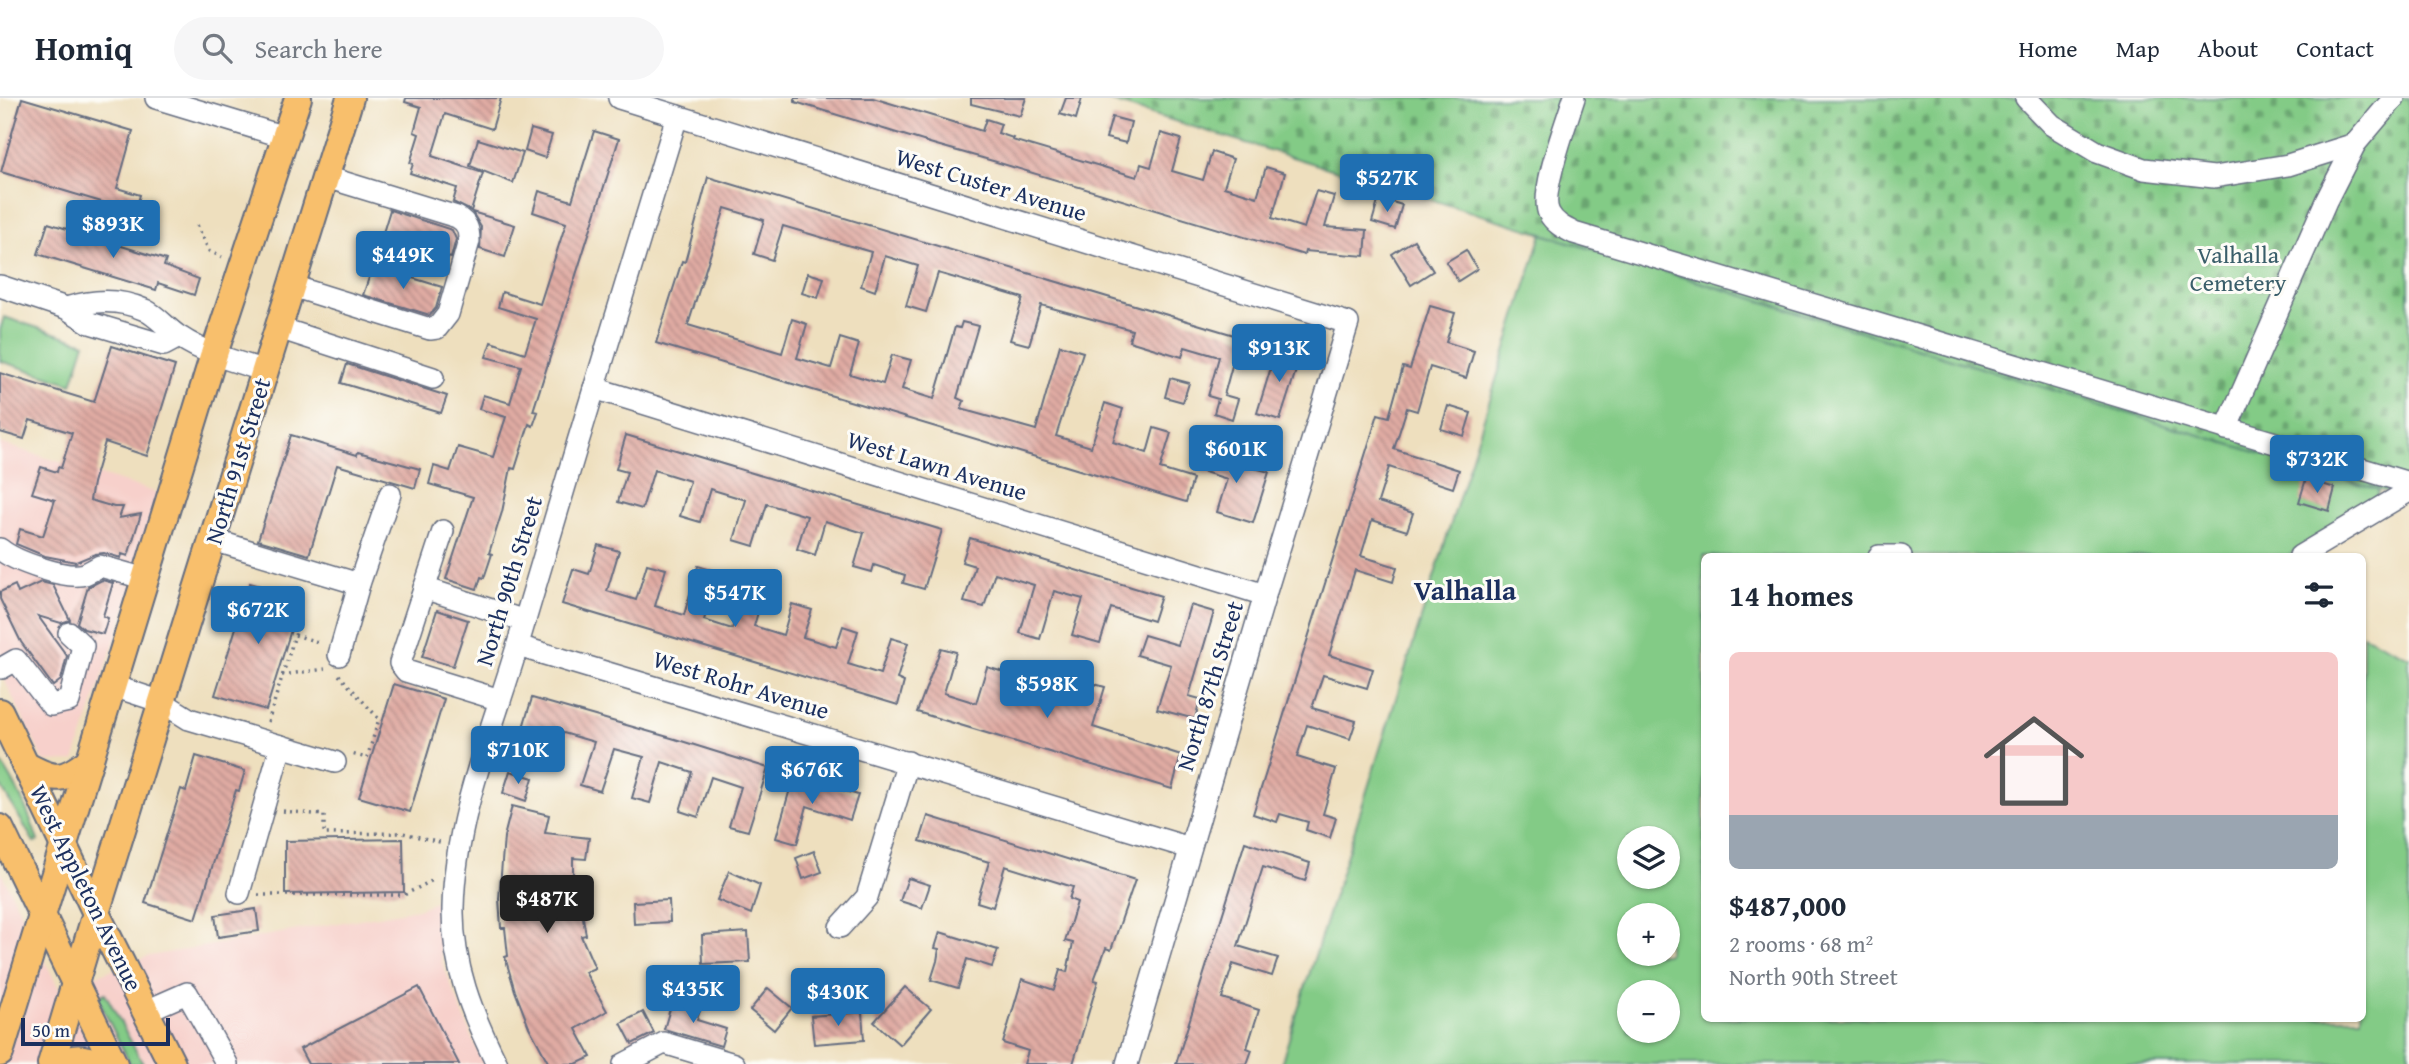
<!DOCTYPE html>
<html lang="en">
<head>
<meta charset="utf-8">
<style>
	:root { --surface:#fff; --page:#f6f6f7; --text:#1f2937; --muted:#747a83; --line:#e0e1e3; --accent:#1f6fb2 }
	body { margin:0; font-family:"Gentium Book Plus",serif; background:var(--page); color:var(--text); height:100vh; display:flex; flex-direction:column; font-size:26px; white-space:nowrap }
	* { box-sizing:border-box; margin:0 }
	p { font-size:23px; color:var(--muted) }
	.icon { flex:none; width:38px; height:38px; fill:none; stroke:currentColor; stroke-width:2; stroke-linecap:round; stroke-linejoin:round }
	.map { position:relative; flex:1; overflow:hidden }
	.sheet { position:absolute; left:1701px; top:455px; width:665px; height:469px; display:flex; flex-direction:column; background:var(--surface); border-radius:10px; box-shadow:0 2px 5px #0004 }
	.sheet>* { flex:none }
	.buttons { position:absolute; left:1617px; top:728px; display:grid; gap:14px }
	.buttons a { display:grid; place-items:center; width:63px; height:63px; border-radius:50%; background:var(--surface); box-shadow:0 2px 5px #0004; font-size:35px }
	.scale { position:absolute; left:21px; bottom:18px; width:149px; box-sizing:border-box; padding-left:7px; border:4px solid #1b2f5e; border-top:0; font-size:19px; line-height:24px; white-space:nowrap; color:#1b2f5e; -webkit-text-stroke:5px #fdfcf7; paint-order:stroke }
	.price { position:absolute; translate:-50% -60px; padding:0 16px; border-radius:7px; background:var(--accent); color:#fff; font-size:23px; line-height:46px; filter:drop-shadow(0 2px 4px #0008) }
	.price::after { content:''; position:absolute; left:50%; top:42px; width:21px; height:16px; margin-left:-10px; background:inherit; clip-path:polygon(0 0,100% 0,50% 100%) }
	.price.selected { background:#222; color:#fff }
	ul { padding:0; list-style:none }
	li { display:grid; align-content:center; gap:14px; height:371px; padding:0 28px }
	li span { display:grid; place-items:center; height:217px; border-radius:10px; color:#555 }
	li>.icon { margin-inline-start:auto }
	span .icon { width:126px; height:126px; fill:#fffc; stroke-width:1 }
	li b { font-size:30px }
	h2 { display:flex; justify-content:space-between; align-items:center; height:84px; padding:0 28px; font-size:30px }
	header { display:flex; align-items:center; gap:42px; box-sizing:border-box; height:98px; padding:0 35px; background:var(--surface); border-bottom:2px solid var(--line) }
	header strong { font-size:33px }
	nav { display:flex; gap:38px; margin-inline-start:auto; font-size:24px }
	.search { width:490px; height:63px; background:var(--page); display:flex; align-items:center; gap:18px; box-sizing:border-box; padding:0 24px; border-radius:38px; color:var(--muted); font-size:26px }
	.map>svg:first-child { display:block }
	.built { fill:#f7d0cb }
	.green { fill:#83cb86; stroke:#4f7d72; stroke-width:2; fill-rule:evenodd }
	.cemetery { fill:url(#cemetery-stones); stroke:#4f7d72; stroke-width:2 }
	.building { fill:url(#building-back-hatch) }
	.lines { fill:none; stroke-linecap:round; stroke-linejoin:round }
	.minor-casing { stroke:#656d80; stroke-width:24 }
	.major-casing { stroke:#656d80; stroke-width:30 }
	.path { stroke:#656d80; stroke-width:3.5; stroke-dasharray:2 5; stroke-linecap:butt }
	.minor { stroke:#fff; stroke-width:21 }
	.major { stroke:#f8bf6c; stroke-width:26 }
	.labels { text-anchor:middle; stroke-width:6; stroke-linejoin:round; paint-order:stroke }
	.street-label { font-size:24px; fill:#1b2f5e; stroke:#fdfcf7 }
	.park-label { font-size:24px; fill:#3a5e6a; stroke:#fdfcf7 }
	.quarter-label { font-size:28px; font-weight:bold; fill:#1b2f5e; stroke:#fdfcf7 }
</style>
</head>
<body>
<header>
<strong>Homiq</strong>
<div class="search"><svg class="icon" aria-label="search" viewBox="0 0 24 24"><circle cx="10" cy="10" r="6"/><path d="M15 15l6 6"/></svg>Search here</div>
<nav><a>Home</a><a>Map</a><a>About</a><a>Contact</a></nav>
</header>
<div class="map">
<svg width="2409" height="966" viewBox="0 0 2409 966">
	<defs>
		<pattern id="cemetery-stones" width="16" height="16" patternUnits="userSpaceOnUse" patternTransform="scale(1.75)"><rect width="16" height="16" fill="#83cb86"/><path d="M2 7V4a2 2 0 0 1 4 0v3zM10 15v-3a2 2 0 0 1 4 0v3z" fill="#6aa571"/></pattern>
		<pattern id="building-back-hatch" width="6" height="6" patternUnits="userSpaceOnUse" patternTransform="scale(1.75)"><rect width="6" height="6" fill="#e0aba3"/><path d="M-1 5l2 2M0 0l6 6M5-1l2 2" fill="none" stroke="#b58c88"/></pattern>
	</defs>
	<rect width="100%" height="100%" fill="#fdfcf7"/>
	<filter id="ink" filterUnits="userSpaceOnUse"><feTurbulence type="fractalNoise" baseFrequency=".0143" numOctaves="2"/><feDisplacementMap in="SourceGraphic" scale="14" xChannelSelector="R" yChannelSelector="G"/><feConvolveMatrix kernelMatrix="1 2 1 2 8 2 1 2 1" color-interpolation-filters="sRGB"/></filter>
	<filter id="wash" filterUnits="userSpaceOnUse"><feTurbulence type="fractalNoise" baseFrequency=".00686" numOctaves="4" result="noise"/><feDisplacementMap in="SourceGraphic" scale="28" xChannelSelector="R" yChannelSelector="G"/><feGaussianBlur stdDeviation="1.57" result="paint"/><feColorMatrix in="noise" values="0 0 0 0 0 0 0 0 0 0 0 0 0 0 0 0 0 1.4 0 .05"/><feComposite in="paint" operator="in"/></filter>
	<g filter="url(#wash)">
		<rect width="100%" height="100%" fill="#eedfbe"/>
		<g class="built">
			<polygon points="0,345 164,397 74,663 44,664 0,573"/>
			<polygon points="0,772 59,891 149,858 418,811 436,803 442,864 483,966 0,966"/>
		</g>
		<g class="green">
			<path d="M1542,136L2379,392L2374,406L2287,458H1704V920H2362L2363,537L2409,559V966H1281ZM1629,740H1668V779H1629ZM1629,817H1668V856H1629ZM1629,894H1668V933H1629Z"/>
			<polygon points="4,219 85,245 72,286 0,263 0,232"/>
			<path d="M0,663C17,687 29,715 38,743L34,744L0,687Z"/>
			<polygon points="105,895 143,966 130,966 97,899"/>
		</g>
		<polygon class="cemetery" points="1099,0 2409,0 2409,401"/>
		<g id="blocks">
			<g class="building">
				<polygon points="22,0 133,33 117,90 140,97 135,114 1,74"/>
				<polygon points="406,0 501,0 492,31 445,16 432,58 483,75 471,113 453,104 457,90 410,75 413,66 410,65 419,36 414,34 421,9 405,4"/>
				<polygon points="795,0 873,0 982,33 986,21 1001,26 998,35 1013,40 1012,42 1137,79 1141,66 1151,69 1161,35 1181,41 1172,73 1203,82 1212,54 1233,61 1224,89 1257,99 1266,69 1285,75 1272,120 1304,130 1316,93 1334,98 1325,129 1367,132 1365,158 1305,153 1304,157 993,63 933,46 795,4"/>
				<polygon points="971,0 1026,0 1020,18 971,6"/>
				<polygon points="1066,0 1082,0 1076,21 1060,16"/>
				<polygon points="1112,19 1131,24 1126,45 1106,40"/>
				<polygon points="531,31 552,37 545,60 525,53"/>
				<polygon points="594,33 619,41 533,313 538,314 533,328 529,326 515,371 511,370 502,414 489,455 492,456 484,480 481,479 477,491 446,481 473,399 429,386 434,368 450,373 458,349 493,359 506,319 479,311 483,297 510,305 521,268 486,259 491,244 525,255 536,221 498,209 502,194 540,206 566,125 533,114 539,93 572,103"/>
				<polygon points="478,41 523,55 513,85 470,68"/>
				<polygon points="708,79 1244,240 1237,265 1233,264 1224,297 1238,301 1232,321 1214,315 1218,301 1208,298 1219,259 1185,249 1182,259 1129,243 1132,232 1041,207 1029,247 1010,242 1023,200 938,175 926,214 906,208 918,168 885,158 875,193 861,188 871,154 783,128 772,162 754,156 764,122 725,110 688,227 782,255 792,221 807,226 797,260 831,270 840,240 859,246 850,276 883,286 892,257 911,262 902,291 934,301 955,229 960,230 962,224 978,228 957,300 964,303 961,311 1036,332 1060,247 1083,254 1056,338 1091,349 1105,305 1123,311 1113,344 1147,355 1154,330 1171,335 1160,371 1193,381 1186,404 656,245 682,163 685,164"/>
				<polygon points="1379,100 1402,107 1395,131 1372,124"/>
				<polygon points="390,112 452,132 456,141 451,160 382,138"/>
				<polygon points="472,114 515,127 505,159 480,151 481,129"/>
				<polygon points="48,125 166,162 164,168 199,181 194,197 158,185 156,192 38,156"/>
				<polygon points="1414,142 1433,173 1411,187 1392,156"/>
				<polygon points="1466,152 1477,171 1458,183 1446,164"/>
				<polygon points="373,168 442,189 436,210 430,217 363,197"/>
				<polygon points="808,175 824,180 818,200 802,195"/>
				<polygon points="1430,208 1455,215 1446,244 1474,253 1466,280 1430,269 1417,313 1407,310 1394,351 1459,372 1453,390 1389,369 1378,404 1413,415 1407,433 1372,422 1361,458 1397,469 1393,484 1355,472 1329,557 1373,571 1367,590 1323,577 1312,610 1356,623 1350,641 1307,627 1297,659 1336,671 1323,716 1336,720 1330,740 1306,732 1308,724 1280,716 1277,724 1253,716 1378,316 1389,319 1403,269 1410,271"/>
				<polygon points="112,248 175,268 147,358 105,344 93,385 90,402 114,409 123,409 119,420 141,416 128,458 122,456 121,460 104,455 95,456 76,464 45,458 16,446 20,431 43,438 55,402 32,395 41,369 57,374 58,369 61,370 72,335 30,322 24,341 0,334 0,275 94,304"/>
				<polygon points="1277,250 1301,257 1280,322 1257,315"/>
				<polygon points="347,266 447,298 441,315 341,285"/>
				<polygon points="1170,280 1189,285 1183,304 1165,299"/>
				<polygon points="1448,308 1471,315 1464,338 1441,331"/>
				<polygon points="291,337 357,357 358,354 420,371 415,390 337,367 309,457 258,442"/>
				<polygon points="626,337 942,432 924,491 903,485 905,477 874,467 872,474 854,469 864,435 825,423 815,457 797,451 807,418 767,406 754,448 734,442 746,402 710,391 700,424 680,418 690,383 654,372 642,411 618,404 627,374 616,371"/>
				<polygon points="1204,351 1241,363 1240,366 1269,374 1253,425 1217,414 1227,381 1198,372"/>
				<polygon points="2306,381 2335,390 2329,413 2299,404"/>
				<polygon points="970,440 1161,498 1153,523 1111,510 1100,545 1072,537 1083,501 1054,493 1040,541 1020,535 1034,487 995,475 984,509 964,504 975,468 962,464"/>
				<polygon points="598,447 619,453 607,493 636,502 647,466 666,471 655,508 684,517 698,468 718,474 704,522 732,531 744,491 763,497 754,528 783,537 792,506 812,512 803,539 836,549 843,528 858,533 848,566 880,576 891,540 908,545 897,581 904,584 898,607 562,506 573,471 589,476"/>
				<polygon points="102,482 113,485 103,518 108,520 103,536 84,531 77,525 88,489"/>
				<polygon points="41,484 53,487 70,522 61,525 38,518 67,558 61,582 53,588 21,544 0,501 0,494 15,487 18,495"/>
				<polygon points="250,485 301,500 266,612 215,597"/>
				<polygon points="1190,507 1214,514 1189,598 1200,601 1195,621 1157,611 1171,567 1137,557 1144,537 1178,547"/>
				<polygon points="437,512 468,522 453,568 422,559"/>
				<polygon points="941,550 956,554 944,595 976,605 987,569 1030,582 1034,569 1105,589 1093,629 1181,657 1172,691 917,614"/>
				<polygon points="394,586 444,601 410,714 359,699"/>
				<polygon points="532,600 675,641 768,670 748,733 729,728 741,689 711,679 698,719 680,713 692,674 662,664 650,705 632,700 644,659 614,651 600,693 580,687 594,644 550,631 546,644 521,636"/>
				<polygon points="196,658 245,673 239,693 236,692 196,821 145,805 181,691 186,693"/>
				<polygon points="510,673 533,680 526,703 503,695"/>
				<polygon points="794,677 858,697 850,722 807,708 797,746 776,740"/>
				<polygon points="512,708 549,717 545,735 589,740 586,761 573,760 573,816 582,814 586,837 581,838 595,870 585,874 607,913 576,931 591,959 576,966 549,966 529,929 515,893 505,859 508,858 505,830 501,830 499,801 504,739"/>
				<polygon points="928,718 1135,782 1111,852 1106,850 1094,882 1098,883 1073,966 1024,966 1028,953 1003,945 1022,881 1054,892 1060,872 1067,874 1073,845 1065,843 1077,804 1069,801 1073,789 1005,768 993,809 977,804 989,764 920,743"/>
				<polygon points="403,741 404,794 285,796 285,743"/>
				<polygon points="1245,744 1310,765 1305,783 1263,769 1238,848 1278,860 1272,878 1233,866 1222,900 1259,912 1247,950 1252,952 1247,966 1176,966"/>
				<polygon points="814,753 822,774 803,781 796,760"/>
				<polygon points="729,773 760,787 751,816 717,802"/>
				<polygon points="908,780 930,787 922,810 900,803"/>
				<polygon points="669,802 670,824 634,826 633,804"/>
				<polygon points="256,811 259,833 218,839 215,817"/>
				<polygon points="748,834 750,864 703,866 702,837"/>
				<polygon points="940,834 998,852 992,869 967,861 958,890 931,882 937,863 939,851 935,850"/>
				<polygon points="419,889 459,966 308,966 300,951"/>
				<polygon points="905,889 931,911 900,947 874,924"/>
				<polygon points="768,890 792,910 774,932 750,912"/>
				<polygon points="672,904 700,912 697,922 726,931 721,948 664,931"/>
				<polygon points="643,914 654,935 632,946 621,925"/>
				<polygon points="862,914 864,942 814,946 811,918"/>
			</g>
		</g>
	</g>
	<g filter="url(#ink)">
		<use href="#blocks" fill-opacity="0" stroke="#656d80" stroke-width="2"/>
		<g class="lines">
			<g class="minor-casing">
				<g id="minor">
					<polyline points="156,0 285,39"/>
					<polyline points="619,0 1348,225 1265,497 1127,966"/>
					<path d="M1574,0C1567,23 1539,96 1549,115C1554,125 1564,130 1574,135L2409,385"/>
					<polyline points="2026,0 2052,27 2097,54 2144,71 2214,79 2288,67 2355,46"/>
					<polyline points="0,188 66,210 90,225 164,247 179,239"/>
					<path d="M292,188L430,231L437,230L448,216L469,143C469,131 467,125 457,119L326,79"/>
					<path d="M66,210C93,202 118,200 145,212C159,219 168,232 180,239C205,256 237,264 266,273"/>
					<polyline points="279,230 433,280"/>
					<polyline points="594,290 1265,497"/>
					<polyline points="2226,331 2326,103 2355,46 2394,0"/>
					<polyline points="443,433 400,565 406,573 500,602"/>
					<polyline points="213,442 359,486 390,396"/>
					<path d="M0,451C14,463 67,482 85,476C90,474 96,470 100,468L146,481"/>
					<polyline points="1879,458 1901,458"/>
					<polyline points="2300,458 2409,393"/>
					<polyline points="424,490 525,523"/>
					<polyline points="518,548 1190,750"/>
					<polyline points="339,557 359,486"/>
					<polyline points="2,570 16,562 51,607 69,603 83,548 69,535"/>
					<polyline points="113,588 162,604 189,621 335,664"/>
					<polyline points="239,795 281,648"/>
					<polyline points="840,829 867,799 908,664"/>
					<polyline points="146,913 187,895 227,966"/>
					<path d="M497,966C472,916 452,867 453,810C455,715 494,629 520,539C571,365 624,191 677,18"/>
					<polyline points="624,966 664,945 734,966"/>
				</g>
			</g>
			<g class="major-casing">
				<g id="major">
					<polyline points="0,614 96,815 172,966"/>
					<path d="M25,667C56,684 63,683 90,662"/>
					<polyline points="0,730 114,966"/>
					<polyline points="0,955 214,256 298,0"/>
					<polyline points="51,966 96,815 350,0"/>
					<path d="M61,966C74,958 84,959 98,966"/>
				</g>
			</g>
			<g class="path">
				<polyline points="197,127 209,153 222,159"/>
				<polyline points="282,577 325,571"/>
				<polyline points="339,577 379,621 367,660 351,656"/>
				<polyline points="268,624 295,537 321,545"/>
				<polyline points="283,713 324,717 324,736 403,735 440,744"/>
				<polyline points="258,797 404,797 435,781"/>
			</g>
			<use href="#minor" class="minor"/>
			<use href="#major" class="major"/>
		</g>
	</g>
	<g class="labels">
		<g class="street-label">
			<text transform="translate(991 87) rotate(17)" y="8">West Custer Avenue</text>
			<text transform="translate(238 363) rotate(-73)" y="8">North 91st Street</text>
			<text transform="translate(937 368) rotate(17)" y="8">West Lawn Avenue</text>
			<text transform="translate(509 483) rotate(-73)" y="8">North 90th Street</text>
			<text transform="translate(741 587) rotate(17)" y="8">West Rohr Avenue</text>
			<text transform="translate(1210 588) rotate(-73)" y="8">North 87th Street</text>
			<text transform="translate(86 790) rotate(64)" y="8">West Appleton Avenue</text>
		</g>
		<g class="park-label">
			<text x="2238" y="165">Valhalla<tspan x="2238" dy="28">Cemetery</tspan></text>
		</g>
		<g class="quarter-label">
			<text x="1465" y="502">Valhalla</text>
		</g>
	</g>
</svg>
<div class="buttons">
<a><svg class="icon" aria-label="layers" viewBox="0 0 24 24"><path d="M12 4l9 5-9 5-9-5zM3 14l9 5 9-5"/></svg></a>
<a>+</a>
<a>−</a>
</div>
<div class="scale">50 m</div>
<b class="price" style="left:1387px;top:116px">$527K</b>
<b class="price" style="left:113px;top:162px">$893K</b>
<b class="price" style="left:403px;top:193px">$449K</b>
<b class="price" style="left:1279px;top:286px">$913K</b>
<b class="price" style="left:1236px;top:387px">$601K</b>
<b class="price" style="left:2317px;top:397px">$732K</b>
<b class="price" style="left:735px;top:531px">$547K</b>
<b class="price" style="left:258px;top:548px">$672K</b>
<b class="price" style="left:1047px;top:622px">$598K</b>
<b class="price" style="left:518px;top:688px">$710K</b>
<b class="price" style="left:812px;top:708px">$676K</b>
<b class="price selected" style="left:547px;top:837px">$487K</b>
<b class="price" style="left:693px;top:927px">$435K</b>
<b class="price" style="left:838px;top:930px">$430K</b>
<section class="sheet">
<h2>14 homes<svg class="icon" aria-label="filters" viewBox="0 0 24 24"><path d="M4 7h16M4 17h16"/><circle cx="9" cy="7" r="2"/><circle cx="15" cy="17" r="2"/></svg></h2>
<ul>
<li><span style="background:linear-gradient(#f6c9c9 75%,#9aa5b1 0)"><svg class="icon" aria-label="home" viewBox="0 0 24 24"><path d="M3 11l9-7 9 7M6 9v11h12V9"/></svg></span><div><b>$487,000</b><p>2 rooms · 68 m²</p><p>North 90th Street</p></div></li>
</ul>
</section>
</div>
</body>
</html>
